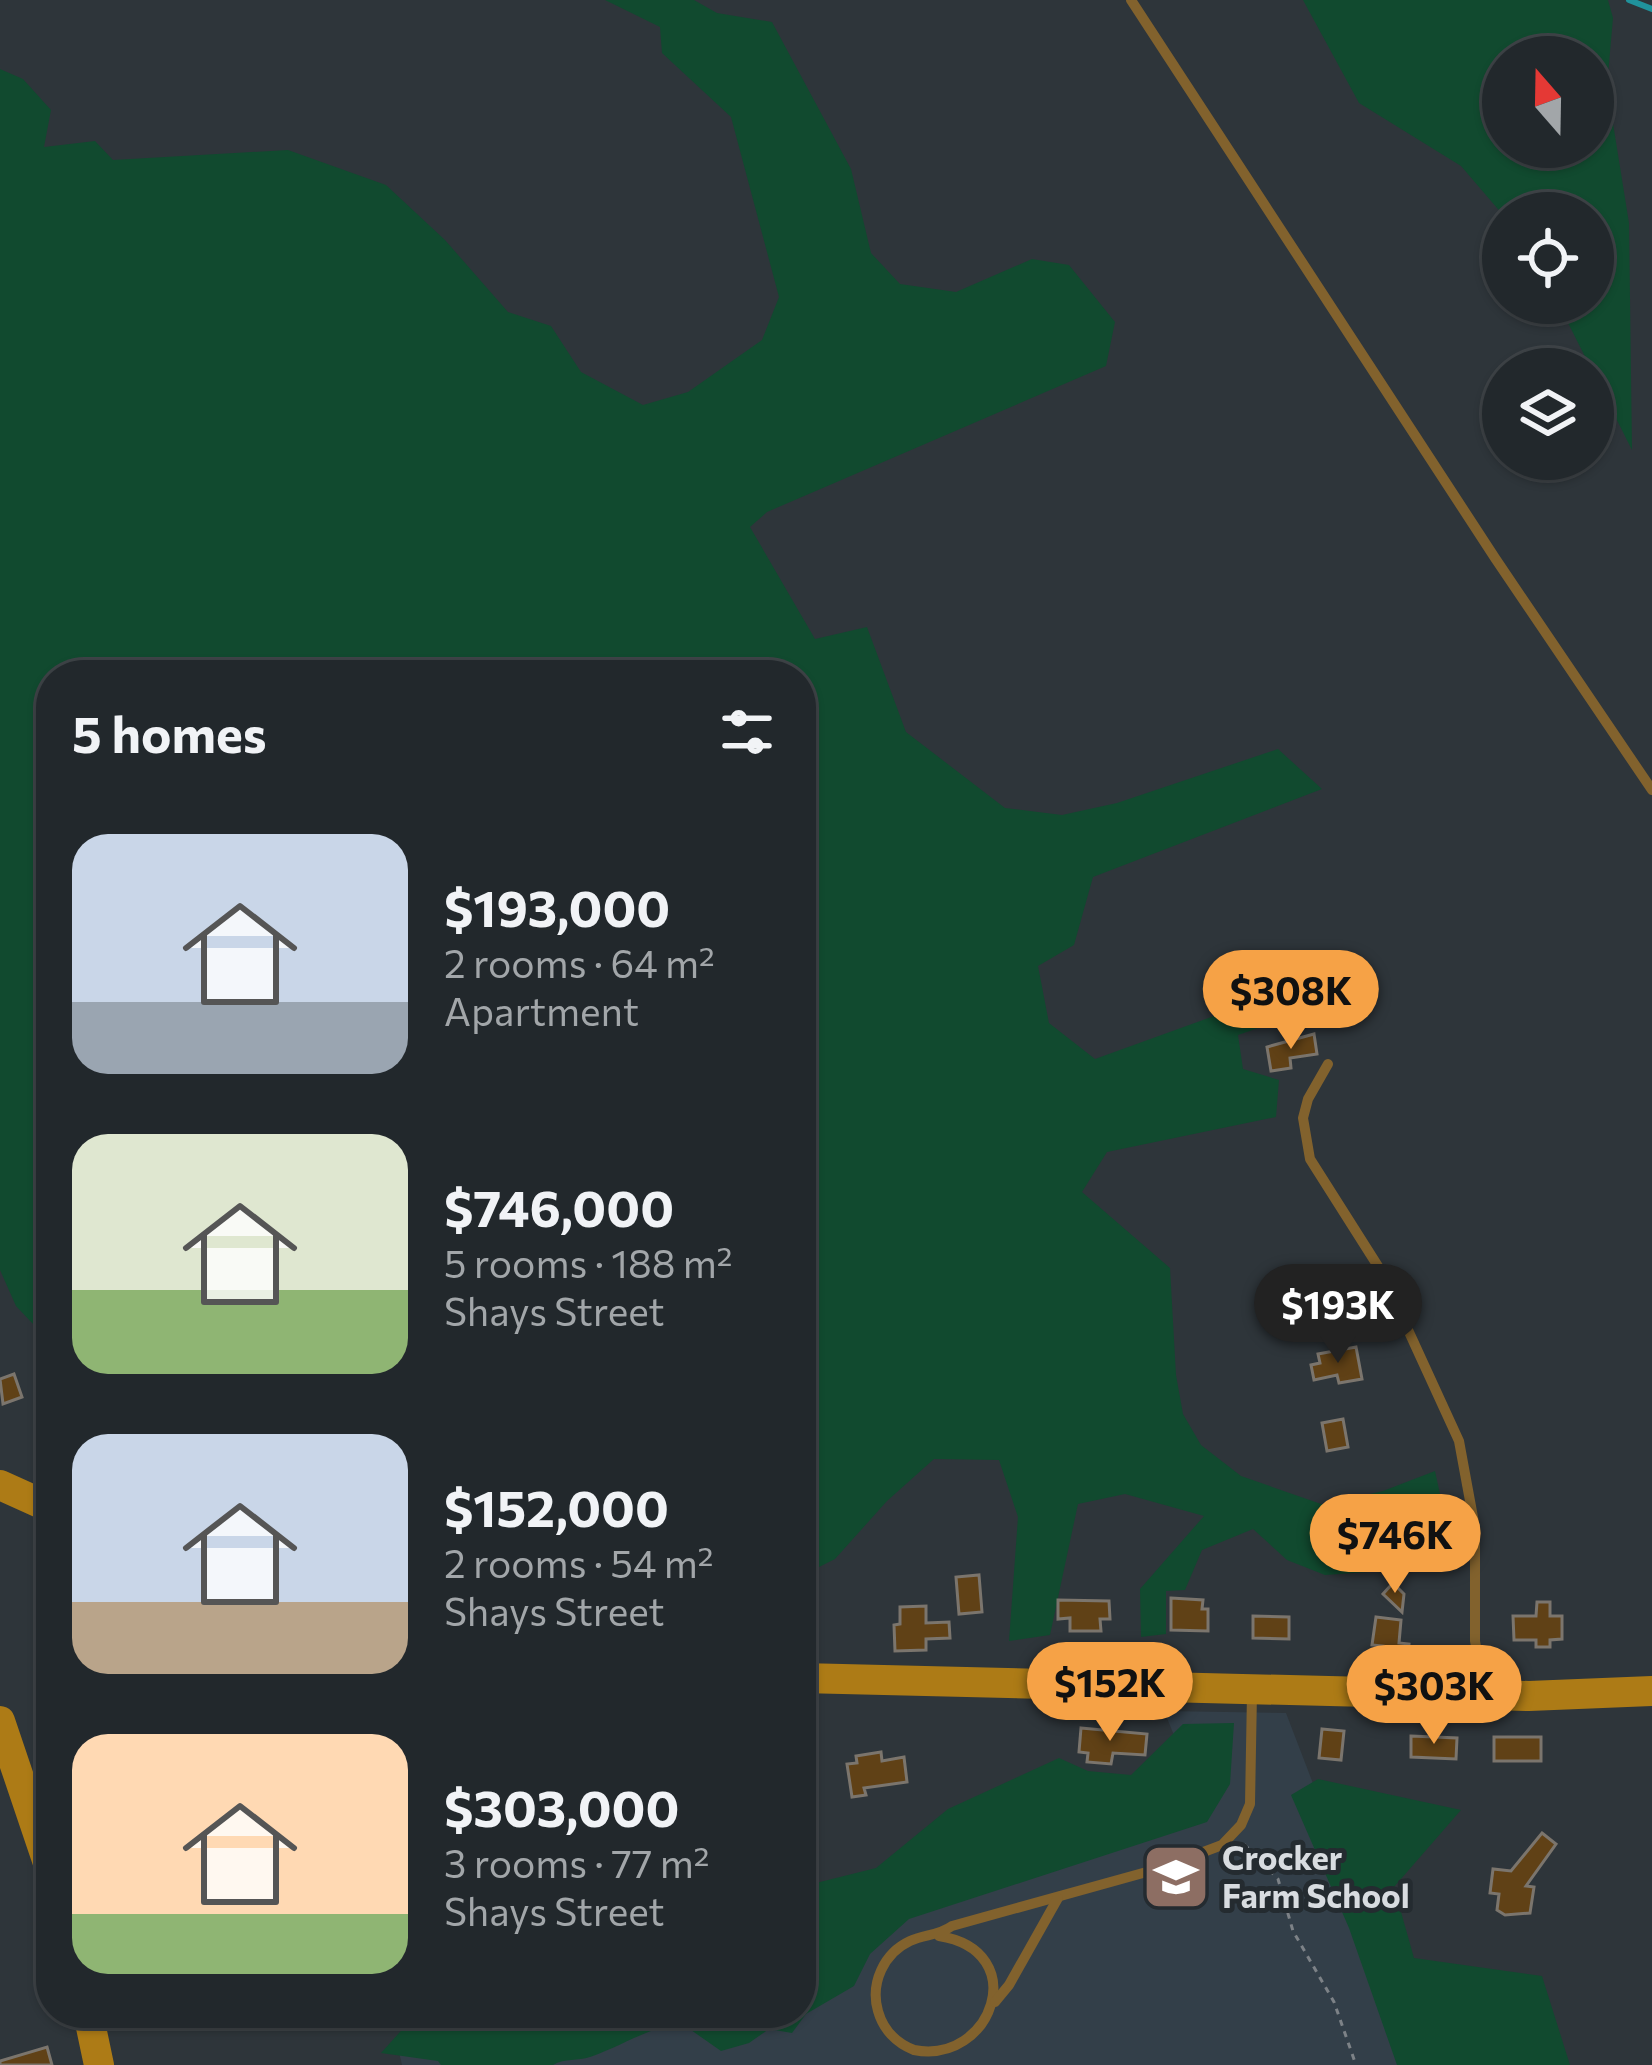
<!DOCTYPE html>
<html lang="en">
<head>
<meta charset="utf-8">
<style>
	:root { --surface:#22282c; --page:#2a3034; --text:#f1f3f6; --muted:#a2a6a9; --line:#3f4448; --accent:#f6a246 }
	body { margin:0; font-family:Commissioner,sans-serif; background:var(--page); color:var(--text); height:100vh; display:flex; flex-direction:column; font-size:45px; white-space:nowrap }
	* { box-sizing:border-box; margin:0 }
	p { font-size:39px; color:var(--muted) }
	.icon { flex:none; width:66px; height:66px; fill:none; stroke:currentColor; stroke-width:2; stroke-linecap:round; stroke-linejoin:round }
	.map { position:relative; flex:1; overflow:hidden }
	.drawer { position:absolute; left:36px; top:660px; width:780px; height:1368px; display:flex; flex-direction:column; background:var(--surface); border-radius:48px; box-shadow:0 3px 9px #0004,0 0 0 3px var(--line) }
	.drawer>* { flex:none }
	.needle { width:78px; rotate:340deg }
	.buttons { position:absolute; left:1482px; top:36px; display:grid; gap:24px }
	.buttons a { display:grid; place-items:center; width:132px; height:132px; border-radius:50%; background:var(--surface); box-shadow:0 3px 9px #0004,0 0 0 3px var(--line); font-size:60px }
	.price { position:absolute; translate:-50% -102px; padding:0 27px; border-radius:42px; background:var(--accent); color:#111; font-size:39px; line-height:78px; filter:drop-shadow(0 3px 6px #0008) }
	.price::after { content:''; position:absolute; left:50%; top:72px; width:36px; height:27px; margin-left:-18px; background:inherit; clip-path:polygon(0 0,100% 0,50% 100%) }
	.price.selected { background:#222; color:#fff }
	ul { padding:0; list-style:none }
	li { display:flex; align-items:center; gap:36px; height:300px; padding:0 36px }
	li span { display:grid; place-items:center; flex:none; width:336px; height:240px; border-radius:36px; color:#555 }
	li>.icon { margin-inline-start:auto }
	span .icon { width:144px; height:144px; fill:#fffc; stroke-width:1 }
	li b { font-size:51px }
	h2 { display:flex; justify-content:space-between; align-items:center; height:144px; padding:0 36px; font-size:51px }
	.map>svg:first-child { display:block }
	.built { fill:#333f49 }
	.green { fill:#114a2f; fill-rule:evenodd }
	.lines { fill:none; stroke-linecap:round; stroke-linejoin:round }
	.stream { stroke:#20929c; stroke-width:6 }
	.building { fill:#604116; stroke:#7b756d; stroke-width:3 }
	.path { stroke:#7d8287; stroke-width:3; stroke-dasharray:6 6; stroke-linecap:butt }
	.service { stroke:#82622d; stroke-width:10 }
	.secondary { stroke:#ad7b16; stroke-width:30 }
	.labels { text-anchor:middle; stroke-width:10; stroke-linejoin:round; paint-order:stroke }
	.poi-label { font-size:33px; font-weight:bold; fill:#d8dce0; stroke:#242b30; text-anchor:start }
</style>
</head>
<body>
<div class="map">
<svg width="1652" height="2065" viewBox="0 0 1652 2065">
	<rect width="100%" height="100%" fill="#2e353a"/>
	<polygon class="built" points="1164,1711 1286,1713 1421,2065 402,2065 399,2052 551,2013 801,2013 801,1938 1207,1815"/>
	<g class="green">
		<polygon points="605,0 694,0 717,13 772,22 851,169 871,253 900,284 956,292 1032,259 1069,265 1115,322 1106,366 767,512 750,527 815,639 867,627 906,732 1005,808 1062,815 1117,803 1278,749 1322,789 1093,877 1074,945 1038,966 1049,1023 1095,1059 1286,990 1284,1019 1238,1035 1243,1069 1279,1080 1276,1117 1107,1152 1082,1192 1170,1268 1176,1375 1183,1414 1201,1445 1241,1476 1324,1505 1383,1491 1435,1471 1450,1540 1439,1567 1325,1575 1287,1560 1253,1529 1202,1550 1185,1590 1166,1591 1166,1634 1141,1637 1140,1589 1204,1516 1125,1494 1078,1504 1050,1635 1009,1641 1018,1517 999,1460 934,1459 887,1501 835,1559 801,1576 801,675 51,675 51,1343 16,1306 0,1270 0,69 23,79 51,110 44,147 95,141 113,160 288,150 386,185 445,240 508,312 551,326 581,372 643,405 688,392 762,340 779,297 731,117 662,53 660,27"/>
		<path d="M1303,0H1608L1613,18L1607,86L1629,223L1632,450L1558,303H1593V213L1503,215L1461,166L1359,103ZM1593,57V147H1503V57Z"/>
		<path d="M1234,1723L1230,1784L1207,1822L909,1919L870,1954L854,1986L806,2014L792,2033L769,2029L749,2043L721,2051L681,2023C647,2028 622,2046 590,2057C578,2061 565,2058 553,2065H441L438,2061L381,2053L417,2013L448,2020L468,2013H801V1901L816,1883L876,1868L948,1809L1059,1758L1088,1771L1131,1775L1183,1724Z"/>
		<polygon points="1318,1779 1461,1810 1394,1887 1414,1958 1542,1976 1570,2065 1397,2065 1349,1928 1291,1795"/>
	</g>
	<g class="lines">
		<polyline class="stream" points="1629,0 1652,9"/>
	</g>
	<g class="building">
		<polygon points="1314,1034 1317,1054 1290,1058 1291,1068 1271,1071 1267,1047"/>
		<polygon points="1356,1347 1362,1379 1339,1383 1337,1375 1314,1380 1311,1365 1320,1363 1318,1354"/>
		<polygon points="14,1374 22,1397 3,1404 0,1379"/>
		<polygon points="1343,1419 1348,1447 1327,1451 1322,1423"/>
		<polygon points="979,1575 982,1612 959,1614 956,1577"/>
		<polygon points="1393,1583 1404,1594 1402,1612 1383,1594"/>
		<polygon points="1171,1598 1203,1600 1202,1609 1208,1609 1208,1631 1171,1630"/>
		<polygon points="1058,1600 1109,1601 1110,1619 1100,1619 1101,1631 1070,1631 1070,1618 1058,1619"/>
		<polygon points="1537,1602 1550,1602 1550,1616 1562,1616 1562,1639 1550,1640 1550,1647 1536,1647 1536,1640 1514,1640 1513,1616 1536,1616"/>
		<polygon points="926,1606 926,1623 949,1622 950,1638 926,1639 926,1650 895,1651 894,1625 900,1624 900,1607"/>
		<polygon points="1253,1616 1289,1617 1289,1639 1253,1638"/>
		<polygon points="1376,1617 1401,1620 1399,1643 1409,1644 1407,1663 1381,1660 1383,1646 1372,1645"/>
		<polygon points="1081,1728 1147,1734 1145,1755 1113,1753 1111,1764 1087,1762 1088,1753 1079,1752"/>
		<polygon points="1322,1729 1344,1731 1341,1760 1319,1758"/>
		<polygon points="1411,1736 1457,1738 1456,1759 1411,1757"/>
		<rect x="1494" y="1737" width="47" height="24"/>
		<polygon points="881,1752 882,1761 904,1757 907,1782 864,1788 866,1795 852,1797 847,1764 857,1763 856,1756"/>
		<polygon points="1542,1833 1556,1844 1526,1886 1534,1887 1530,1913 1505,1915 1497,1910 1499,1894 1490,1893 1493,1869 1511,1871"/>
		<polygon points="47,2047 52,2065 0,2065 0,2061"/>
	</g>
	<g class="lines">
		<polyline class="path" points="1244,1844 1278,1879 1293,1931 1334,2002 1356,2065"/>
		<g class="service">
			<polyline points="1131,0 1495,558 1652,790"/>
			<polyline points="1328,1064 1308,1099 1303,1118 1310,1159 1381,1271 1459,1441 1475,1528 1475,1641 1484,1692"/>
			<path d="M939,1936C1033,1951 992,2065 914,2050C896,2043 883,2029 878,2011C870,1983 884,1953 910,1941C925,1934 938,1936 952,1926L1161,1868L1222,1845L1241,1825L1250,1804L1252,1693"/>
			<polyline points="995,2002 1009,1985 1058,1898"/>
		</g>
		<g class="secondary">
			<polyline points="0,1485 51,1508"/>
			<polyline points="801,1678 1529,1696 1652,1691"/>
			<polyline points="0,1721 51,1872"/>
			<polyline points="88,2013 99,2065"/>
		</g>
	</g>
	<defs>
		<g id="school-square" transform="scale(3.45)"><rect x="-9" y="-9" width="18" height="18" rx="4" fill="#8d6e63" stroke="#242b30"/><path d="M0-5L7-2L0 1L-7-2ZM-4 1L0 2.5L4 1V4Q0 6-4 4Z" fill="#fff"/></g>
	</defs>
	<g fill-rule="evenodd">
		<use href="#school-square" x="1176" y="1877"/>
	</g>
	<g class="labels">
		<g class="poi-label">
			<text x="1222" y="1870">Crocker<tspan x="1222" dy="38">Farm School</tspan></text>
		</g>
	</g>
</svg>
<div class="buttons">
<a><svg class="needle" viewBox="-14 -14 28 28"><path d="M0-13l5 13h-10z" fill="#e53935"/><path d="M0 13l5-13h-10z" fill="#a2a6a9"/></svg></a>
<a><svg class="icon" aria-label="locate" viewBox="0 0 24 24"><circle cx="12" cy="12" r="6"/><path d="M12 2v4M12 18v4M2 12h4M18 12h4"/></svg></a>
<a><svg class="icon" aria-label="layers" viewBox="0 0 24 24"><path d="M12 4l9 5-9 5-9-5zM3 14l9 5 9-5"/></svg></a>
</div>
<b class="price" style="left:1291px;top:1052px">$308K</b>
<b class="price selected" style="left:1338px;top:1366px">$193K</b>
<b class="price" style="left:1395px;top:1596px">$746K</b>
<b class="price" style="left:1110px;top:1744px">$152K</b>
<b class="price" style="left:1434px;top:1747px">$303K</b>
<section class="drawer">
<h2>5 homes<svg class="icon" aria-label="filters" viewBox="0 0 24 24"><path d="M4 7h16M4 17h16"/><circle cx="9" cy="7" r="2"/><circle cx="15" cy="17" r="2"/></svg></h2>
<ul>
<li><span style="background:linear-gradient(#c9d6e8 70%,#9aa5b1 0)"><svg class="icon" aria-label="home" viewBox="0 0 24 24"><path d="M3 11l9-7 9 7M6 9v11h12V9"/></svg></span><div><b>$193,000</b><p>2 rooms · 64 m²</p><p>Apartment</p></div></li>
<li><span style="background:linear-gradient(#dfe7d0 65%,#8fb573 0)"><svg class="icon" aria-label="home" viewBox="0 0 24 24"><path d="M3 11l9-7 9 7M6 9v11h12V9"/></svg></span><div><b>$746,000</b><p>5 rooms · 188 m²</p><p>Shays Street</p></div></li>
<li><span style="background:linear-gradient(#c9d6e8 70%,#b9a48a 0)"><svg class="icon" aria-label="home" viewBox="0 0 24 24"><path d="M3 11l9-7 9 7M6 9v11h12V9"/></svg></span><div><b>$152,000</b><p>2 rooms · 54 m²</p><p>Shays Street</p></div></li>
<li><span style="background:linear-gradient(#ffd9b3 75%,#8fb573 0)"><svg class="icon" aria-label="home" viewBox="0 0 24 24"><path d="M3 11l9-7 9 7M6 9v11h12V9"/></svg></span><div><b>$303,000</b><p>3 rooms · 77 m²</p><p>Shays Street</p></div></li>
</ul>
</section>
</div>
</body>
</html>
